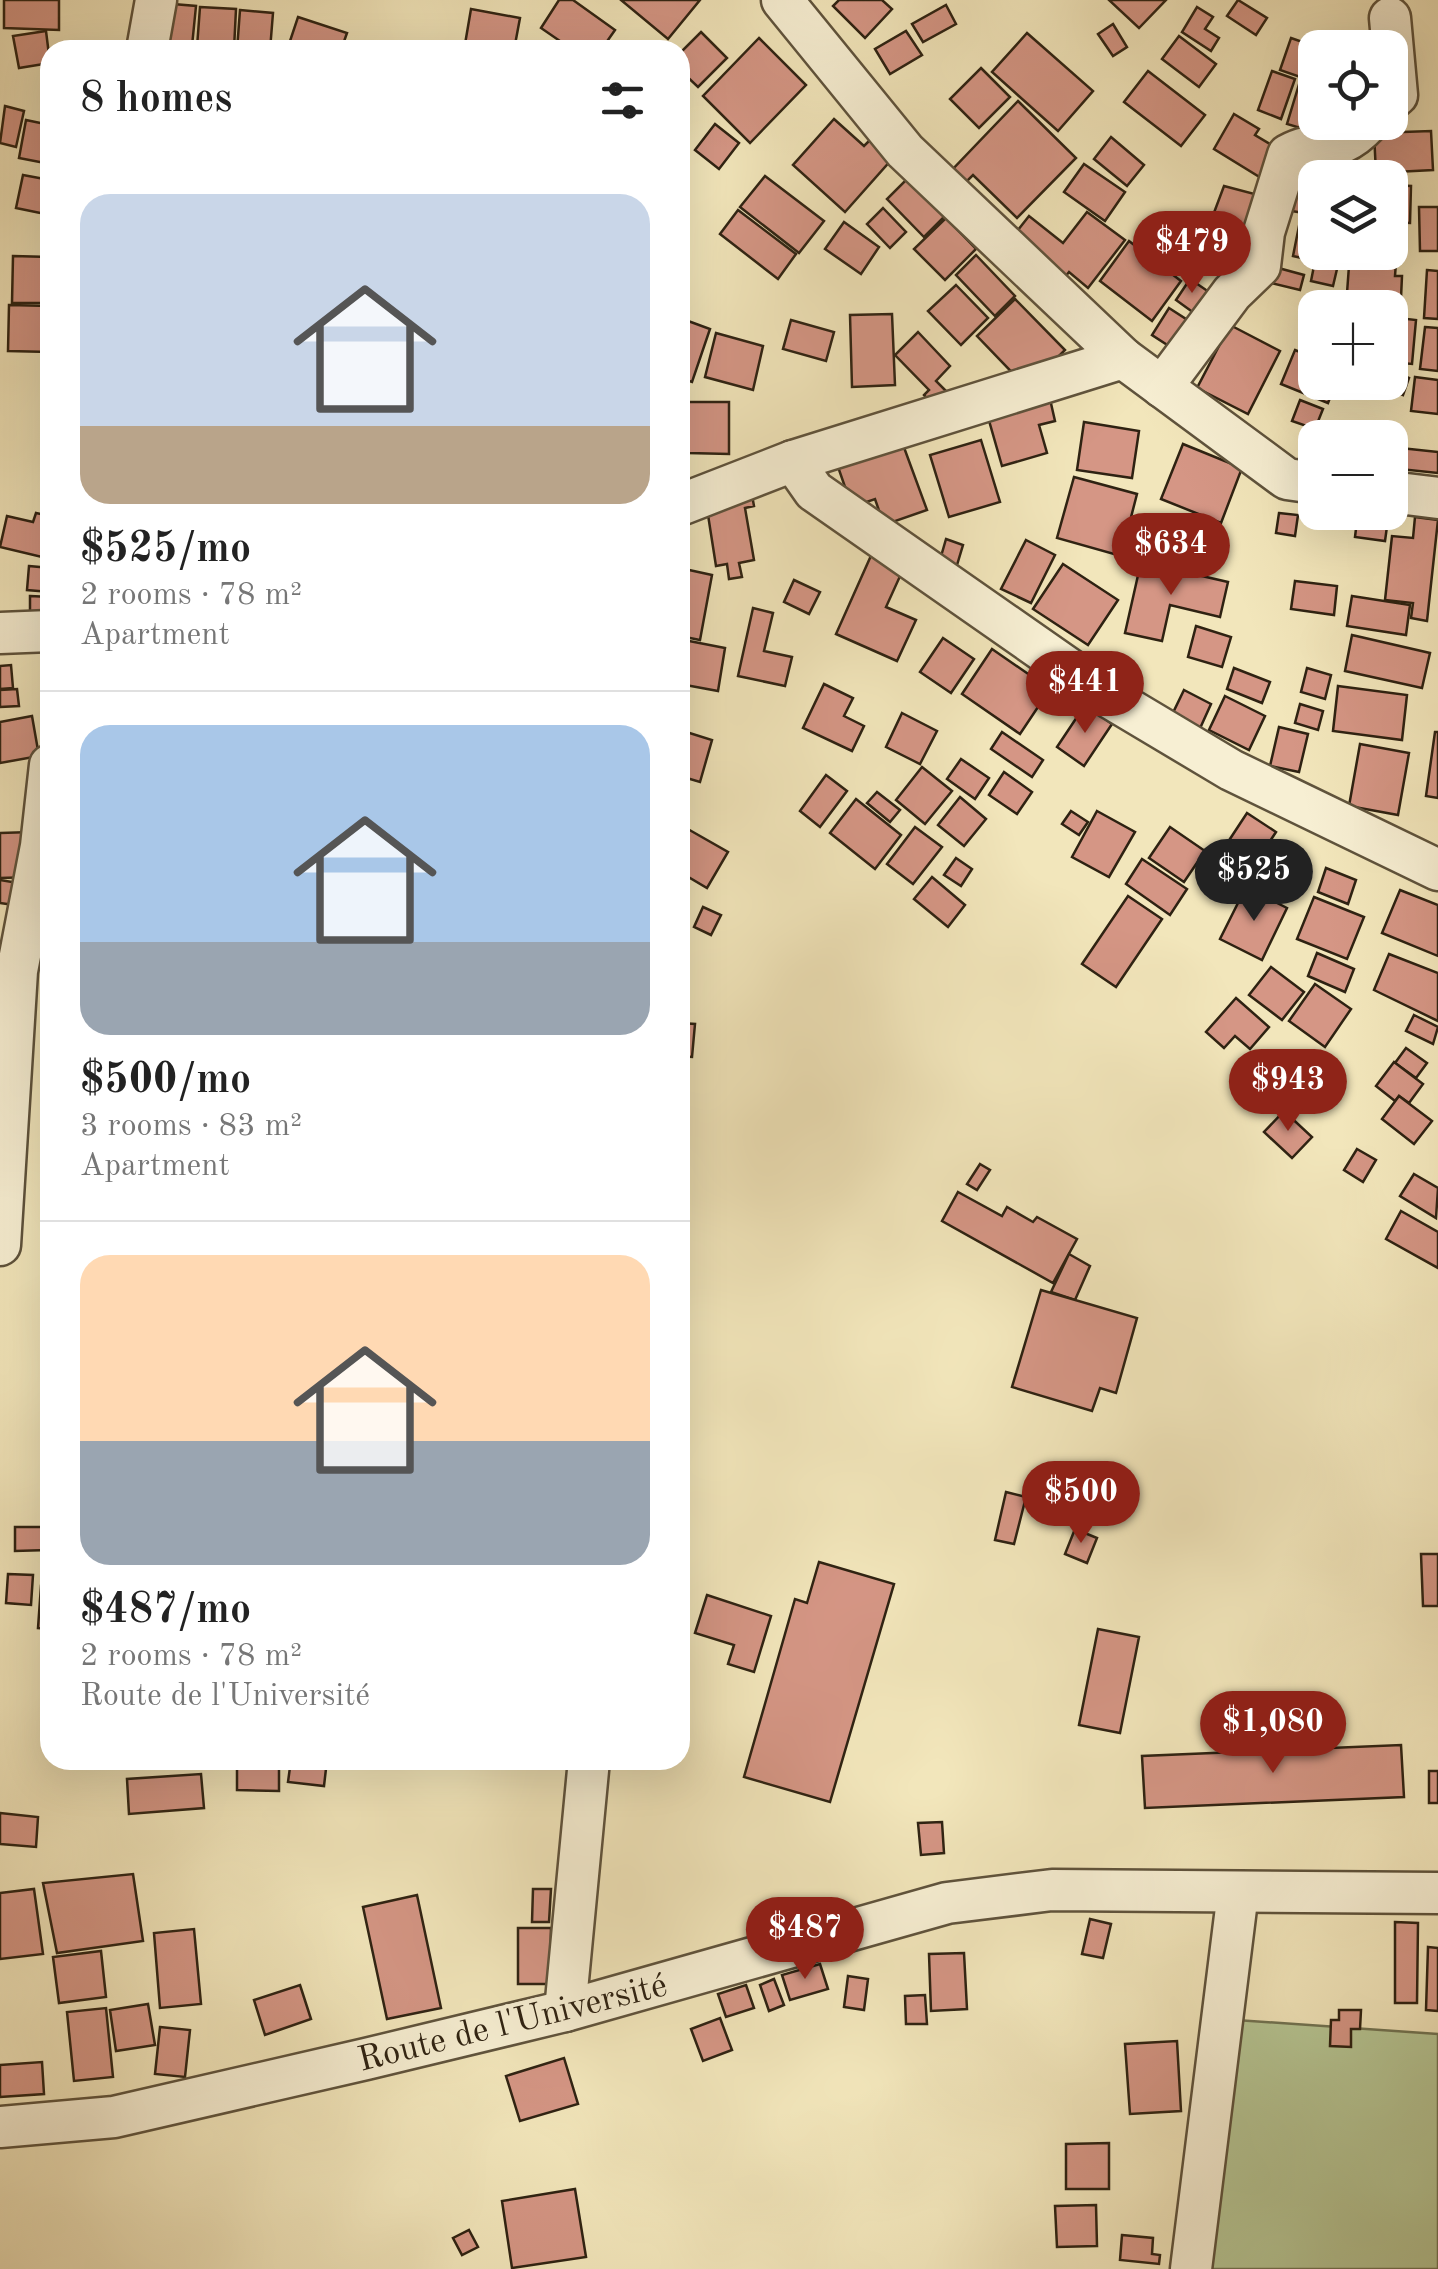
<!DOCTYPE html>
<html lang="en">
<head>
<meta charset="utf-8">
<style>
	:root { --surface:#fff; --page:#f6f6f6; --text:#222; --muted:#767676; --line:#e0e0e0; --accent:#8f2418 }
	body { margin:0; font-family:"Old Standard TT",serif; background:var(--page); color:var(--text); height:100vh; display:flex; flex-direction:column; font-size:38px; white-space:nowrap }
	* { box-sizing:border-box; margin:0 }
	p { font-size:32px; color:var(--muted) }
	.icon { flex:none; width:55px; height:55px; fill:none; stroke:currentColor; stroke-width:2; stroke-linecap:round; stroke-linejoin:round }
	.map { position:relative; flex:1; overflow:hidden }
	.side { position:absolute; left:40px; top:40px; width:650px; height:1730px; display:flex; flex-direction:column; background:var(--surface); border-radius:30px; box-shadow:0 10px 40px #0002 }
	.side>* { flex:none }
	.buttons { position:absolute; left:1298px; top:30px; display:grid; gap:20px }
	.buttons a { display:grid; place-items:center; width:110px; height:110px; border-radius:20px; background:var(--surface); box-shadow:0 10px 40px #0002; font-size:50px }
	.price { position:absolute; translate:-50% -85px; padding:0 22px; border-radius:35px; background:var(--accent); color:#fff; font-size:32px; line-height:65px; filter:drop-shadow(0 2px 5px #0008) }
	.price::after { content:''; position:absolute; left:50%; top:60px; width:30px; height:22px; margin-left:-15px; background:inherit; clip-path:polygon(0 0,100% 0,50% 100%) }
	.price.active { background:#222; color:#fff }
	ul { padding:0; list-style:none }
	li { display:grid; align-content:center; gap:20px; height:530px; padding:0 40px }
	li+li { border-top:2px solid var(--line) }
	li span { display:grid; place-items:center; height:310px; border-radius:30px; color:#555 }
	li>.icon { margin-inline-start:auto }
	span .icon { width:180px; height:180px; fill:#fffc; stroke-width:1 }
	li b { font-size:42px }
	h2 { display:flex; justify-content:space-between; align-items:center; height:120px; padding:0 40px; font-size:42px }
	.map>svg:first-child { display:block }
	.green { fill:#b6c694; stroke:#727453; stroke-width:2.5 }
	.building { fill:#d59685; stroke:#2e2212; stroke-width:2.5 }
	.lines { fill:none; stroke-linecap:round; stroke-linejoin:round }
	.minor-casing { stroke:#5f533c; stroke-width:45 }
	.minor { stroke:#f7efd3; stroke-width:40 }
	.labels { text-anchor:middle; stroke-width:8; stroke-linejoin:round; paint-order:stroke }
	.street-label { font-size:35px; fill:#2e2212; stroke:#f7efd3 }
</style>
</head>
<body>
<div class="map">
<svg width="1438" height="2269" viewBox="0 0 1438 2269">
	<rect width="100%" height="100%" fill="#f2e6bb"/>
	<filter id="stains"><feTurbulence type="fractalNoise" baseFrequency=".002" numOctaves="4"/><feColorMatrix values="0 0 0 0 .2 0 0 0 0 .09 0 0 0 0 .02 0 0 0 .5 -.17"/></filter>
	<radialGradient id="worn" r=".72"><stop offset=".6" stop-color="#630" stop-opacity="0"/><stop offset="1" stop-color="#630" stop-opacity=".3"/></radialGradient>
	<polygon class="green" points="1236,2020 1438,2034 1438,2269 1206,2269"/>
	<g class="building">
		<polygon points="4,0 59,0 59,30 4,28"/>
		<polygon points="559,0 573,0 615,30 601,50 573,50 541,28"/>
		<polygon points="621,0 700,0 668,39"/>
		<polygon points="839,0 882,0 892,9 865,38 833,6"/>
		<polygon points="1109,0 1166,0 1139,28"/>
		<polygon points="1238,0 1267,18 1256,35 1227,16"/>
		<polygon points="173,4 196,6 192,46 169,45"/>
		<polygon points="946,5 956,24 923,42 912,24"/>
		<polygon points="200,7 236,9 234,49 197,47"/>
		<polygon points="1197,7 1213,17 1205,29 1219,38 1211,51 1182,32"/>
		<polygon points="471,9 520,18 514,50 464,50"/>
		<polygon points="240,10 273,13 270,50 237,50"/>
		<polygon points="298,17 347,33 341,50 287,50"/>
		<polygon points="1113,24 1127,47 1113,56 1098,34"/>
		<polygon points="46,31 50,63 19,68 13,36"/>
		<polygon points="906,31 922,55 890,74 875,49"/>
		<polygon points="701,32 727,58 698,87 680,70 680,53"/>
		<polygon points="1027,33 1093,91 1058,131 992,72"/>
		<polygon points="1179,36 1216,64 1199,87 1162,59"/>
		<polygon points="759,38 806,85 750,143 703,96"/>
		<polygon points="1291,38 1314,46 1303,78 1280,70"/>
		<polygon points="981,68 1010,97 979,128 950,99"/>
		<polygon points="1148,71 1205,115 1181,146 1124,102"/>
		<polygon points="1272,71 1295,79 1281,119 1258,110"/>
		<polygon points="1300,81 1315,86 1315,122 1331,122 1327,136 1287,124"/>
		<polygon points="1018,101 1076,158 1017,218 973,175 964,184 951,171"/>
		<polygon points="5,106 24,111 16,147 0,143"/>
		<polygon points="1234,114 1259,129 1255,135 1283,152 1266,181 1214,149"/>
		<polygon points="834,119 864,146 871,139 892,159 845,212 793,165"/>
		<polygon points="26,120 50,125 50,164 19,158"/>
		<polygon points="715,124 739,143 719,169 695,150"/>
		<polygon points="1431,131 1433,170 1376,173 1374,133"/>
		<polygon points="1111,137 1144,165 1127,186 1094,159"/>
		<polygon points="1084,164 1125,192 1105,221 1064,192"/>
		<polygon points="1295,165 1349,175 1349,178 1315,178 1315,215 1286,210"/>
		<polygon points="23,175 50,180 50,215 16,208"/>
		<polygon points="765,176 824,221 799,253 740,207"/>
		<polygon points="908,178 945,216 924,237 887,199"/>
		<polygon points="1390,185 1411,186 1410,223 1390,222"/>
		<polygon points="1224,186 1266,197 1249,241 1209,226"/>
		<polygon points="1419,207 1438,207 1438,251 1420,251"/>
		<polygon points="883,208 906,232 890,248 867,224"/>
		<polygon points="738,210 796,254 778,279 720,234"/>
		<polygon points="1087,212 1125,240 1088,288 1069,272 1057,287 1007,244 1029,216 1063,243"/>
		<polygon points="1301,216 1315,219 1315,252 1341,252 1333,286 1311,281 1315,261 1293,256"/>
		<polygon points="946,218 976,249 945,280 914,249"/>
		<polygon points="844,222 879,247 861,274 825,249"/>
		<polygon points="1390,232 1404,234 1403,250 1397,249 1395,276 1402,276 1401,298 1347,293 1350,252 1390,252"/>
		<polygon points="1129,241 1181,281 1152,321 1100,281"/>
		<polygon points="976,255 1015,296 995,316 956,275"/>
		<polygon points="13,256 50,257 50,303 12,303"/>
		<polygon points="1271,266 1304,275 1300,290 1267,282"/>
		<polygon points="1427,270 1438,271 1438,319 1424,318"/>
		<polygon points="1190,279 1209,292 1194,313 1176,300"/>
		<polygon points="956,285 988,318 961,345 928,311"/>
		<polygon points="1310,297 1351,301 1351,308 1315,308 1315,338 1307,337"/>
		<polygon points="1015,299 1065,350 1027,388 977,336"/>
		<polygon points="9,305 50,306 50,352 8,351"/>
		<polygon points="1169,308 1189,321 1172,348 1152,335"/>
		<polygon points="892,314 895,385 852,387 850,315"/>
		<polygon points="1390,317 1416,320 1412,364 1390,362"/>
		<polygon points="680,318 710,329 692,382 680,378"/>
		<polygon points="791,320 834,332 826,361 783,349"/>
		<polygon points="1230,325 1280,351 1248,414 1197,388"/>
		<polygon points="1425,327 1438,328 1438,371 1420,369"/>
		<polygon points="918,332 950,366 936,381 948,393 934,406 924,395 929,390 895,355"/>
		<polygon points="716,333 763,346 753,390 705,377"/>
		<polygon points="1295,350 1315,358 1315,382 1336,382 1328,403 1281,384"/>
		<polygon points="1390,370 1409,378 1403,395 1382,386 1390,382"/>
		<polygon points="1415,377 1438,380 1438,414 1411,411"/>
		<polygon points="1050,399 1055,421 1039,425 1047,453 1002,466 988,417"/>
		<polygon points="1300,400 1323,409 1315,429 1292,421"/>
		<polygon points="688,402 729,402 729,454 688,453"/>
		<polygon points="1084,422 1139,431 1132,478 1077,470"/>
		<polygon points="680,434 685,434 688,492 680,493"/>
		<polygon points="981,440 1000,502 949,517 930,455"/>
		<polygon points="902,442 927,510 884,525 875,499 852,507 837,464"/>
		<polygon points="1183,444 1242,468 1221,523 1161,499"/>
		<polygon points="1391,447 1438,452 1438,473 1390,468"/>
		<polygon points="1074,477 1137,494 1121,556 1057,538"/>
		<polygon points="752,495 754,506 745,508 754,560 739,563 742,577 729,579 727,564 716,566 706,502"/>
		<polygon points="1358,512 1389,512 1385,541 1355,537"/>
		<polygon points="36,513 50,516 42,557 0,547 7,516 33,522"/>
		<polygon points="1279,513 1298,515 1295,536 1276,533"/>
		<polygon points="1415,517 1438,520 1427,621 1411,618 1413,603 1385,600 1392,536 1413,538"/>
		<polygon points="946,539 963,545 957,565 940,560"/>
		<polygon points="1026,540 1055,555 1031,603 1001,589"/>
		<polygon points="874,549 906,563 886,607 916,620 897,661 836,634"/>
		<polygon points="1141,562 1228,582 1220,617 1170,605 1162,641 1125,633"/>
		<polygon points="1063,564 1118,600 1088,645 1033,609"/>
		<polygon points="29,566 50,568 50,592 27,590"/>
		<polygon points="680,568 712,575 700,640 680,636"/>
		<polygon points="794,580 820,592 809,614 784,602"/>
		<polygon points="1295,581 1337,586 1334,615 1291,609"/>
		<polygon points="30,596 50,597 50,625 30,625"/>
		<polygon points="1352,596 1410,605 1406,635 1347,626"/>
		<polygon points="753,608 773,613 764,651 792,657 785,686 738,676"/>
		<polygon points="1196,626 1231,637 1222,667 1188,657"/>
		<polygon points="1352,635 1430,653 1422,688 1345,671"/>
		<polygon points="943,638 974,659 951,693 920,672"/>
		<polygon points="684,640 725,648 718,691 680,684"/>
		<polygon points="992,649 1050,689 1020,734 962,694"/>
		<polygon points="11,665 13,688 0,689 0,666"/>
		<polygon points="1234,668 1270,682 1262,703 1227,689"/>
		<polygon points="1307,668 1331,675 1325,699 1301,692"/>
		<polygon points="824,684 853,698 844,716 864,726 852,751 803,728"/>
		<polygon points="1338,686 1407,695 1402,740 1333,731"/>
		<polygon points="17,689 19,706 0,707 0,690"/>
		<polygon points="1184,690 1211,704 1197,735 1169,721"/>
		<polygon points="1225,696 1265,716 1249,750 1209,730"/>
		<polygon points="1300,704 1323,711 1318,730 1295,723"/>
		<polygon points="1085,705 1112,724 1084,766 1057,747"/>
		<polygon points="902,713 937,731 920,764 886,747"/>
		<polygon points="32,716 39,756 0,763 0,722"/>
		<polygon points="1279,727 1308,734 1299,772 1270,766"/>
		<polygon points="680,730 712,740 700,782 680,776"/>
		<polygon points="1002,732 1043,760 1032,777 991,749"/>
		<polygon points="1435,732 1438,732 1438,798 1426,796"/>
		<polygon points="1360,744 1409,753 1398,815 1349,806"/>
		<polygon points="961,759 989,778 975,799 947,779"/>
		<polygon points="922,767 952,791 925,824 896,800"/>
		<polygon points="1004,772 1032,792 1017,814 989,795"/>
		<polygon points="826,775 847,791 820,827 800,811"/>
		<polygon points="877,792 900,810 890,822 867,803"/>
		<polygon points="960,797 986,819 964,846 938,825"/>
		<polygon points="856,799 901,835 875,869 830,833"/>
		<polygon points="1071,811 1088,822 1079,835 1062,824"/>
		<polygon points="1097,811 1135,832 1109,877 1072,857"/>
		<polygon points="1247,813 1276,832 1255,864 1226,845"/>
		<polygon points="915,827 942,847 913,884 887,864"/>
		<polygon points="1170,827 1205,851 1184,882 1149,858"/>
		<polygon points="686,828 728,852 707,888 680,872 680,838"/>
		<polygon points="31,832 32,877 0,878 0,833"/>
		<polygon points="956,858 972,869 961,886 944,875"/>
		<polygon points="1142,859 1187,889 1170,915 1126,884"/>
		<polygon points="1326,868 1356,880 1348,904 1318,892"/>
		<polygon points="932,877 965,905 948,927 914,899"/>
		<polygon points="0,880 24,884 21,906 0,903"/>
		<polygon points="1246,887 1287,908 1262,960 1220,939"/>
		<polygon points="1400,890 1438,905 1438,956 1382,933"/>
		<polygon points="1128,896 1162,919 1116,987 1082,964"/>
		<polygon points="1314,897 1364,917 1347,959 1297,939"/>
		<polygon points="703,907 721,915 711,935 694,927"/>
		<polygon points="1317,953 1354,969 1345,992 1308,976"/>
		<polygon points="1389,954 1438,973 1438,1021 1374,990"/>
		<polygon points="1271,967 1304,992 1282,1020 1249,995"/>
		<polygon points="1315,984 1351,1009 1325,1047 1289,1021"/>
		<polygon points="1236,998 1269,1027 1250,1049 1235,1036 1224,1048 1206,1032"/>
		<polygon points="1414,1015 1438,1027 1433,1044 1406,1031"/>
		<polygon points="680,1023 695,1024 692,1057 680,1056"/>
		<polygon points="1406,1048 1427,1063 1416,1078 1395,1063"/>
		<polygon points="1276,1059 1297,1076 1268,1111 1248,1094"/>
		<polygon points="1394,1062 1423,1084 1409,1103 1399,1096 1395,1101 1376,1086"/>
		<polygon points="1399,1096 1432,1121 1414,1144 1382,1119"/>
		<polygon points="1284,1111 1312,1137 1292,1158 1264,1132"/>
		<polygon points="1357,1149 1376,1160 1363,1182 1344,1170"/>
		<polygon points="980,1164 990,1170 977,1190 967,1184"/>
		<polygon points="1414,1174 1438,1188 1436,1218 1400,1196"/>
		<polygon points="958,1192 1002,1216 1007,1207 1033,1222 1037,1217 1077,1239 1053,1283 942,1221"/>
		<polygon points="1401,1211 1438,1232 1438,1268 1386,1239"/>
		<polygon points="1069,1254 1090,1266 1075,1300 1051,1292"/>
		<polygon points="1041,1290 1137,1318 1116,1393 1100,1388 1092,1411 1012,1387"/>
		<polygon points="1006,1492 1026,1497 1014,1544 995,1540"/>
		<polygon points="15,1527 47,1527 48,1550 15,1551"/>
		<polygon points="1075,1529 1097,1538 1087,1563 1065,1554"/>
		<polygon points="1421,1554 1438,1554 1438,1606 1423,1606"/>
		<polygon points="819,1562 894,1584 830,1802 744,1777 795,1599 807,1603"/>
		<polygon points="8,1574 33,1575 31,1605 6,1603"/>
		<polygon points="41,1586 50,1587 50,1629 38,1628"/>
		<polygon points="707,1595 771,1616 754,1672 728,1664 734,1645 695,1633"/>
		<polygon points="1098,1629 1139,1637 1120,1733 1079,1725"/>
		<polygon points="1401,1745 1404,1797 1145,1808 1142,1756"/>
		<polygon points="237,1760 279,1760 279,1791 237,1790"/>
		<polygon points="291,1760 327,1760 324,1786 288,1782"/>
		<rect x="1429" y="1771" width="9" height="32"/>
		<polygon points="201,1774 204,1808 129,1814 127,1779"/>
		<polygon points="0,1813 38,1817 36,1847 0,1844"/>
		<polygon points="942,1822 944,1853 921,1855 918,1823"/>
		<polygon points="133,1874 143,1941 57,1953 43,1883"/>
		<polygon points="34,1889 43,1954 0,1959 0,1893"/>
		<polygon points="533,1889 551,1889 549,1922 532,1922"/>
		<polygon points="417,1895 441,2008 387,2019 363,1907"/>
		<polygon points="1090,1919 1111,1924 1103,1958 1082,1954"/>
		<polygon points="1395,1922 1418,1923 1417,2003 1395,2003"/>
		<polygon points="518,1928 551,1928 550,1984 518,1984"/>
		<polygon points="194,1929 201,2004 160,2008 154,1933"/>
		<polygon points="1428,1947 1438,1948 1438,2011 1426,2010"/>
		<polygon points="101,1951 106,1997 59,2003 53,1957"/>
		<polygon points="964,1953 967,2009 931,2011 929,1954"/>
		<polygon points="820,1964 828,1989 790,2000 782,1975"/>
		<polygon points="848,1976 868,1979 864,2010 844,2007"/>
		<polygon points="774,1979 784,2005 769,2011 760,1985"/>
		<polygon points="300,1985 311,2019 265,2035 254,2000"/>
		<polygon points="746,1985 754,2008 726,2017 718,1994"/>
		<polygon points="925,1995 927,2024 906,2024 905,1996"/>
		<polygon points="148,2004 155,2045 116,2051 110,2010"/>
		<polygon points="106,2008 113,2077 74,2081 67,2012"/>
		<polygon points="1339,2010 1361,2010 1360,2029 1351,2029 1351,2047 1330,2046 1331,2020 1339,2020"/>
		<polygon points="720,2018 732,2050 703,2061 691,2029"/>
		<polygon points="160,2027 190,2030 185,2077 155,2074"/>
		<polygon points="1177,2041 1181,2111 1130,2114 1125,2044"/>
		<polygon points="564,2058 578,2104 520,2121 506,2076"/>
		<polygon points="42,2062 44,2094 0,2097 0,2065"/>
		<polygon points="1109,2143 1109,2189 1066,2189 1066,2144"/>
		<polygon points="575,2189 586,2257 512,2268 502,2201"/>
		<polygon points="1096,2205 1097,2246 1057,2247 1055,2206"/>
		<polygon points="469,2230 478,2247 462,2255 453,2238"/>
		<polygon points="1122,2235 1153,2238 1152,2254 1160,2255 1159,2264 1120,2260"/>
	</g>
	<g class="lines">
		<g class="minor-casing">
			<g id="minor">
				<polyline points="782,0 905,151 1123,358"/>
				<polyline points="147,50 156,0"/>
				<polyline points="1390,101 1397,95 1390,18"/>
				<path d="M1162,387L1232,293L1260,266L1264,232L1288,155C1322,136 1334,160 1369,122"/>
				<polyline points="793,461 814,491 1112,699 1231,770 1438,870"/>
				<polyline points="1390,492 1438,498"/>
				<polyline points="680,505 793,461 1123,358 1287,479 1315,483"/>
				<polyline points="0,633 50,631"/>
				<polyline points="0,1245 17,971 41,846 50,765"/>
				<polyline points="565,2011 589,1760"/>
				<polyline points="0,2127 114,2117 366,2059 565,2011 947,1903 1052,1890 1438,1893"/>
				<polyline points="1191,2269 1238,1892"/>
			</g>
		</g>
		<use href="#minor" class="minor"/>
	</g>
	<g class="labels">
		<g class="street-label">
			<text transform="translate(512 2021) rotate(-14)" y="12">Route de l'Université</text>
		</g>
	</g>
	<rect width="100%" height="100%" filter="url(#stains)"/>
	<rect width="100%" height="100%" fill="url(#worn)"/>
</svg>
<div class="buttons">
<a><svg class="icon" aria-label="locate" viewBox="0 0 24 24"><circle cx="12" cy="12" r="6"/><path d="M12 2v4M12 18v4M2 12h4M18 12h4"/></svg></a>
<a><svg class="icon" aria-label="layers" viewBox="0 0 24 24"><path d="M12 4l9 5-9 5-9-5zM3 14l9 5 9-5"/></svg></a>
<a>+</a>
<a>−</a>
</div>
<b class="price" style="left:1192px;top:296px">$479</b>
<b class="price" style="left:1171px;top:598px">$634</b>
<b class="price" style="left:1085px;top:736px">$441</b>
<b class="price active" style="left:1254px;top:924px">$525</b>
<b class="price" style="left:1288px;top:1134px">$943</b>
<b class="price" style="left:1081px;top:1546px">$500</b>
<b class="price" style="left:1273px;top:1776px">$1,080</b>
<b class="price" style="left:805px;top:1982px">$487</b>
<section class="side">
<h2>8 homes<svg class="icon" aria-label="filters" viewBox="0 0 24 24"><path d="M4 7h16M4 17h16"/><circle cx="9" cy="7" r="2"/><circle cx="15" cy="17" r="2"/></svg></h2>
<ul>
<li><span style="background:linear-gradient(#c9d6e8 75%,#b9a48a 0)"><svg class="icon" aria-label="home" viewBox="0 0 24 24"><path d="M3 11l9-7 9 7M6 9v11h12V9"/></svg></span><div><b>$525/mo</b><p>2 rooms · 78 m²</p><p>Apartment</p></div></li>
<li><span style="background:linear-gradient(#a9c7e8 70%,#9aa5b1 0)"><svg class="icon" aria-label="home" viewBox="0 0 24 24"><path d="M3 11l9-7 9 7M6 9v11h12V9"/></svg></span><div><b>$500/mo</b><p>3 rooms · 83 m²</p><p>Apartment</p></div></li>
<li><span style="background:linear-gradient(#ffd9b3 60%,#9aa5b1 0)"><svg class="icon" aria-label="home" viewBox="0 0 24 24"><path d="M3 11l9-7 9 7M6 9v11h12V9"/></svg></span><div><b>$487/mo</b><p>2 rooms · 78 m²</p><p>Route de l'Université</p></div></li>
</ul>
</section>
</div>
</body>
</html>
